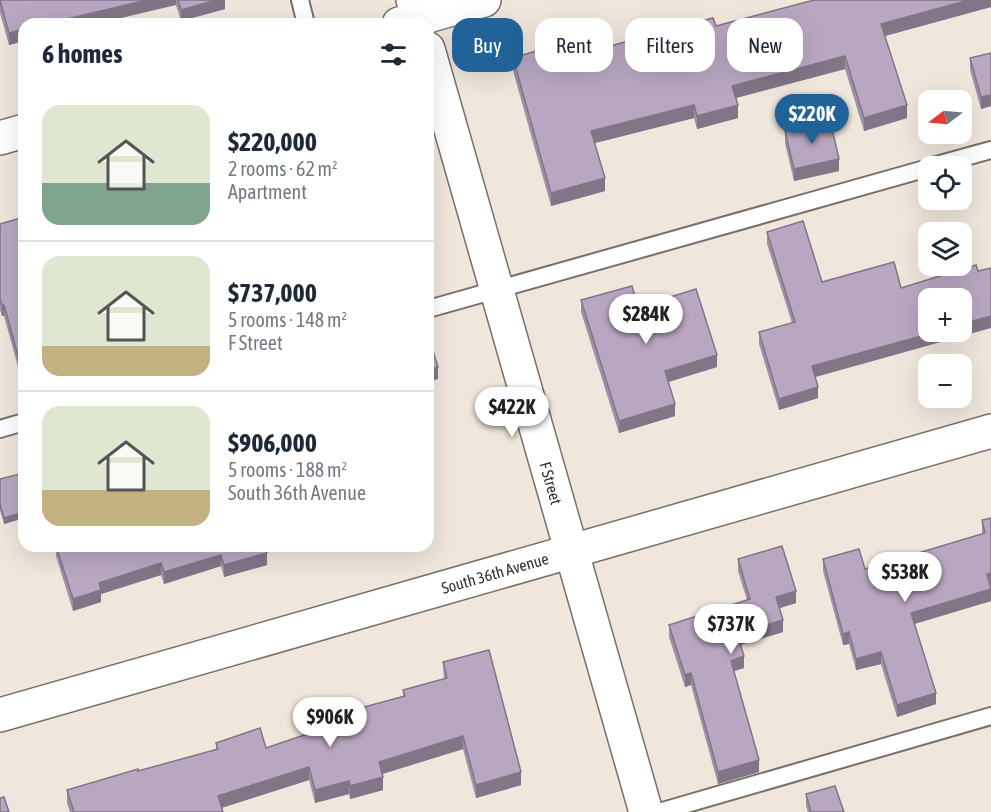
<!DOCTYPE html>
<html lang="en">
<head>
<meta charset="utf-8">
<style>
	:root { --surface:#fff; --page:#f6f6f7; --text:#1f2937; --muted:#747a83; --line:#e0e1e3; --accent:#216398 }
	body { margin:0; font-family:"Asap Condensed",sans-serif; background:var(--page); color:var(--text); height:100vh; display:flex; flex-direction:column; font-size:22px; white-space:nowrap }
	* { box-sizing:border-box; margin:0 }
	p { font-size:20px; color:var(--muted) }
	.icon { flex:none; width:33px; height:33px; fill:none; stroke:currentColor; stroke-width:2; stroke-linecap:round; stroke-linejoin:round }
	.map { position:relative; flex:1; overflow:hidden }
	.details { position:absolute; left:18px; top:18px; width:416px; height:534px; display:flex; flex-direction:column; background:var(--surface); border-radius:18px; box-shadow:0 6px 24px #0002 }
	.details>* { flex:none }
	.banner { position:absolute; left:452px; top:18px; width:448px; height:54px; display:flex; gap:12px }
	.needle { width:39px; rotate:254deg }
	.controls { position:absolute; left:918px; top:90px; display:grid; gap:12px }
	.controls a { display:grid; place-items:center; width:54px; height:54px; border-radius:12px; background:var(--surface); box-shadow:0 6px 24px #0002; font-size:30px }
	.price { position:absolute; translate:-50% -51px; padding:0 14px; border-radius:21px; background:#fff; color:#222; font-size:20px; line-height:39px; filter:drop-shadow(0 2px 3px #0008) }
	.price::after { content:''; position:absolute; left:50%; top:36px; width:18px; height:14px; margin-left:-9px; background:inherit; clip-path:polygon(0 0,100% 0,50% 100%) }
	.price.on { background:var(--accent); color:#fff }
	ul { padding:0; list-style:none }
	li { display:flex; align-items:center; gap:18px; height:150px; padding:0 24px }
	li+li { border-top:2px solid var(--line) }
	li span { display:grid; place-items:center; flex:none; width:168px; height:120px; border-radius:18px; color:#555 }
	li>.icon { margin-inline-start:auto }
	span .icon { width:72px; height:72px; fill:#fffc; stroke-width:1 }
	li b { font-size:26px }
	h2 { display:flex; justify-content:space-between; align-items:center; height:72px; padding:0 24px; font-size:26px }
	.tag { padding:0 21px; border-radius:18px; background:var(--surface); box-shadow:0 6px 24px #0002; font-size:21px; line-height:54px }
	.tag.on { background:var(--accent); color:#fff }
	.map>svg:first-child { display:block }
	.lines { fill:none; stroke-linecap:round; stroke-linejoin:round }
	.service-casing { stroke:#797169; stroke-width:20 }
	.minor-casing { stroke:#797169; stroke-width:36 }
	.tertiary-casing { stroke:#797169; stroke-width:36 }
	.secondary-casing { stroke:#797169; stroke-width:36 }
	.service { stroke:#fff; stroke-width:16 }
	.minor { stroke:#fff; stroke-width:33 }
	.tertiary { stroke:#fff; stroke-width:33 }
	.secondary { stroke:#fff; stroke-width:33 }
	.wall { fill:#9f90a6 }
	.shaded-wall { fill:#827587 }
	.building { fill:#b9a7c1; stroke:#827587; stroke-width:1.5 }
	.labels { text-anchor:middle; stroke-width:4.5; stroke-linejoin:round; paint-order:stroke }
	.street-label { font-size:16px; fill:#332f2c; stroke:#fff }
</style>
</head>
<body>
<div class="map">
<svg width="991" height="812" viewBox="0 0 991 812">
	<rect width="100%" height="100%" fill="#efe6dc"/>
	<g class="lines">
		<g class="service-casing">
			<g id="service">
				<polyline points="300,0 306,24"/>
				<polyline points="933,166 991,150"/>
				<polyline points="428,309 928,168"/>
				<polyline points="0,429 24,422"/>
				<polyline points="659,812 991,716"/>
			</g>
		</g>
		<g class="minor-casing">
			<polyline id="minor" points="0,715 991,431"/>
		</g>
		<g class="tertiary-casing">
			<g id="tertiary">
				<polyline points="399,24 484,0"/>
				<polyline points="0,138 24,131"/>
			</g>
		</g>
		<g class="secondary-casing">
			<g id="secondary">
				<polyline points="413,0 420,24"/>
				<polyline points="428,49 646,812"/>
			</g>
		</g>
		<use href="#service" class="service"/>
		<use href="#minor" class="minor"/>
		<use href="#tertiary" class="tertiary"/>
		<use href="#secondary" class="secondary"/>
	</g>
	<g class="wall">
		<polygon points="0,0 225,0 225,9 181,21 176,5 24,24 24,41 9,45 0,13"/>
		<polygon points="991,0 991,7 885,36 907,118 864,131 845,69 736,98 738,118 697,129 694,118 595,143 605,191 551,206 513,71 513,58 570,57 716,26"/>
		<polygon points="991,53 991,106 981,109 970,70 970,58"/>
		<polygon points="785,131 839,171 794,181 785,143"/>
		<polygon points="24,217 24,381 22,381 4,316 2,316 0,310 0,224"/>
		<polygon points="767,232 815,377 818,398 779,410 759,344 759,332 792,323 767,244"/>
		<polygon points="581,300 638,307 717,367 668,382 675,416 619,433 581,312"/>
		<polygon points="24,473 24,518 4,524 0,510 0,479"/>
		<polygon points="991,518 990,585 991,589 991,601 914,624 936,704 897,717 881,664 856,670 849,644 843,645 823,571 823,559 865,569 982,534 982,520"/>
		<polygon points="56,546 265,546 267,565 224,577 221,566 164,584 161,575 101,594 101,602 73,611 56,556"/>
		<polygon points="738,559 796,603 780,608 783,632 740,645 744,668 734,671 759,772 718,784 691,685 685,687 669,637 669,625 747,600 738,571"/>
		<polygon points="443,662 521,785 476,798 463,749 382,774 383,790 350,799 349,794 315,803 309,780 221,808 223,812 70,812 67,803 67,790 216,750 216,743 266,748 320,730 320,719 403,696 403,690 444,679"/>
		<polygon points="806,794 844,812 808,812 806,806"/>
	</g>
	<g class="shaded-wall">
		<polygon points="147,0 176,0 176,5 96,24 46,24"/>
		<polygon points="216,0 225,0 225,9 181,21 181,10"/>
		<polygon points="969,0 991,0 991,7 881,37 881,24"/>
		<polygon points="24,29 24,41 9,45 9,33"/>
		<polygon points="845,56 845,69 732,99 732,86"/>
		<polygon points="991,95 991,106 981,109 981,97"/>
		<polygon points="694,105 694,118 591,144 591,131"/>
		<polygon points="738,105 738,118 697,129 697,116"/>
		<polygon points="907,105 907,118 864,131 864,118"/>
		<polygon points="839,159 839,171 794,181 794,169"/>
		<polygon points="605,178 605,191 551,206 551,193"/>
		<rect x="2" y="305" width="2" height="11"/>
		<polygon points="991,316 991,328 812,378 812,366 936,332 962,332 962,324"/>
		<polygon points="717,355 717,367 665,383 665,371"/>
		<polygon points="438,367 438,379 428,382 428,370"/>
		<rect x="22" y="370" width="2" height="11"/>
		<polygon points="818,387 818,398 779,410 779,399"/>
		<polygon points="675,404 675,416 619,433 619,421"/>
		<polygon points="24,512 24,518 4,524 4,518"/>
		<polygon points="340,546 354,546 340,550"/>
		<polygon points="267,553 267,565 224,577 224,565"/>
		<polygon points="221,555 221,566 164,584 164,572"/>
		<polygon points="161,563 161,575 101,594 101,602 73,611 73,599 99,583"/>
		<polygon points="991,573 991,585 987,586 987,574"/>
		<polygon points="991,589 991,601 911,625 911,613"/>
		<polygon points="796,591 796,603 776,609 776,597"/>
		<polygon points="783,620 783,632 737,646 737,634"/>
		<polygon points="849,632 849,644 843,645 843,634"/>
		<polygon points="881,652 881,664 856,670 856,659"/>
		<polygon points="744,656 744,668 731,672 731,661"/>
		<polygon points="691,673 691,685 685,687 685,675"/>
		<polygon points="936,693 936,704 897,717 897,705"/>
		<polygon points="463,736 463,749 379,775 379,762"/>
		<polygon points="759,760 759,772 718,784 718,772"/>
		<polygon points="309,767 309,780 218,809 218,796"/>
		<polygon points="521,772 521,785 476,798 476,785"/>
		<polygon points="383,777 383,790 350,799 350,786"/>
		<polygon points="349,781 349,794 315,803 315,790"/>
	</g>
	<g class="building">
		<polygon points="0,0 147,0 46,24 24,24 24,29 9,33"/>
		<polygon points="178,0 216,0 181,10"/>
		<polygon points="814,0 969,0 881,24 907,105 864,118 845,56 732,86 738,105 697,116 694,105 591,131 605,178 551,193 513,58 566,42 570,57 713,18 716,26"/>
		<polygon points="991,53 991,95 981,97 970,58"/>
		<polygon points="830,120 839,159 794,169 785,131"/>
		<polygon points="24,217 24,370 22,370 4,305 2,305 0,299 0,224"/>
		<polygon points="803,221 822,282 894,262 901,288 976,265 978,271 991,268 991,316 962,324 962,298 928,298 928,332 936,332 812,366 818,387 779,399 759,332 795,322 767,232"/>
		<polygon points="632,286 638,307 696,289 717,355 665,371 675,404 619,421 581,300"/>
		<polygon points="428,335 438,367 428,370"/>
		<polygon points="24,473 24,512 4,518 0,504 0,479"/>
		<polygon points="991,518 991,573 987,574 991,589 911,613 936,693 897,705 881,652 856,659 849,632 843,634 823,559 859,549 865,569 985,533 982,520"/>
		<polygon points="56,546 265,546 267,553 224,565 221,555 164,572 161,563 99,583 101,590 73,599"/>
		<polygon points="782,546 796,591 776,597 783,620 737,634 744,656 731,661 759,760 718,772 691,673 685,675 669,625 750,599 738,559"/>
		<polygon points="489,650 521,772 476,785 463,736 379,762 383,777 350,786 349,781 315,790 309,767 218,796 223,812 74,812 67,790 138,769 138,771 218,749 216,743 260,728 266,748 322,729 320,719 405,696 403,690 447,678 443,662"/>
		<polygon points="835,786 844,812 811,812 806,794"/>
		<polygon points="4,797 9,812 0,812 0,798"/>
	</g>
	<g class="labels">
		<g class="street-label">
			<text transform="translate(551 483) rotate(74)" y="6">F Street</text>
			<text transform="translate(495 573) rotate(-16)" y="6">South 36th Avenue</text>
		</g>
	</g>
</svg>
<div class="controls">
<a><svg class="needle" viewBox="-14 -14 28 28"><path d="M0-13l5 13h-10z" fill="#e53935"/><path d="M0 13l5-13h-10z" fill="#747a83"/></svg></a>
<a><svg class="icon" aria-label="locate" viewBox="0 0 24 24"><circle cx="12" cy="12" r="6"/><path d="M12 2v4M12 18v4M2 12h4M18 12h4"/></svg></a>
<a><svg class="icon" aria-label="layers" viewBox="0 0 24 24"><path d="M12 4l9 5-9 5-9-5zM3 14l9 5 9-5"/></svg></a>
<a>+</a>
<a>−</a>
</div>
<b class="price on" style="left:812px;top:145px">$220K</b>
<b class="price" style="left:646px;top:345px">$284K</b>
<b class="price" style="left:512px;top:438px">$422K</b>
<b class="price" style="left:905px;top:603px">$538K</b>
<b class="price" style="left:731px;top:655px">$737K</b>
<b class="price" style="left:330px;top:748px">$906K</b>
<div class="banner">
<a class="tag on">Buy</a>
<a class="tag">Rent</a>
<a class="tag">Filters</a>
<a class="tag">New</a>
</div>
<section class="details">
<h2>6 homes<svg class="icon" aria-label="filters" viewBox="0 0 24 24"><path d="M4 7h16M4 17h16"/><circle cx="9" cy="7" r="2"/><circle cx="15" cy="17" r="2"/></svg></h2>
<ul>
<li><span style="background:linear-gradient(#dfe7d0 65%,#7fa58c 0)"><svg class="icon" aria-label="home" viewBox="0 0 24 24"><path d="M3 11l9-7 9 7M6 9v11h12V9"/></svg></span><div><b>$220,000</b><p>2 rooms · 62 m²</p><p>Apartment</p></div></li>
<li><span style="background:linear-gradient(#dfe7d0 75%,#c2b280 0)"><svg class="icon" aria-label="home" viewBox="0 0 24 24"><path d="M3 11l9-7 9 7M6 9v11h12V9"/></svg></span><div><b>$737,000</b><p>5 rooms · 148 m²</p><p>F Street</p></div></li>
<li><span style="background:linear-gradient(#dfe7d0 70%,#c2b280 0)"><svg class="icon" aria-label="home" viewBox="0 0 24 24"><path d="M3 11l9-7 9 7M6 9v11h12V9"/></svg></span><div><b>$906,000</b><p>5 rooms · 188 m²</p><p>South 36th Avenue</p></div></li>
</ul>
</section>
</div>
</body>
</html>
